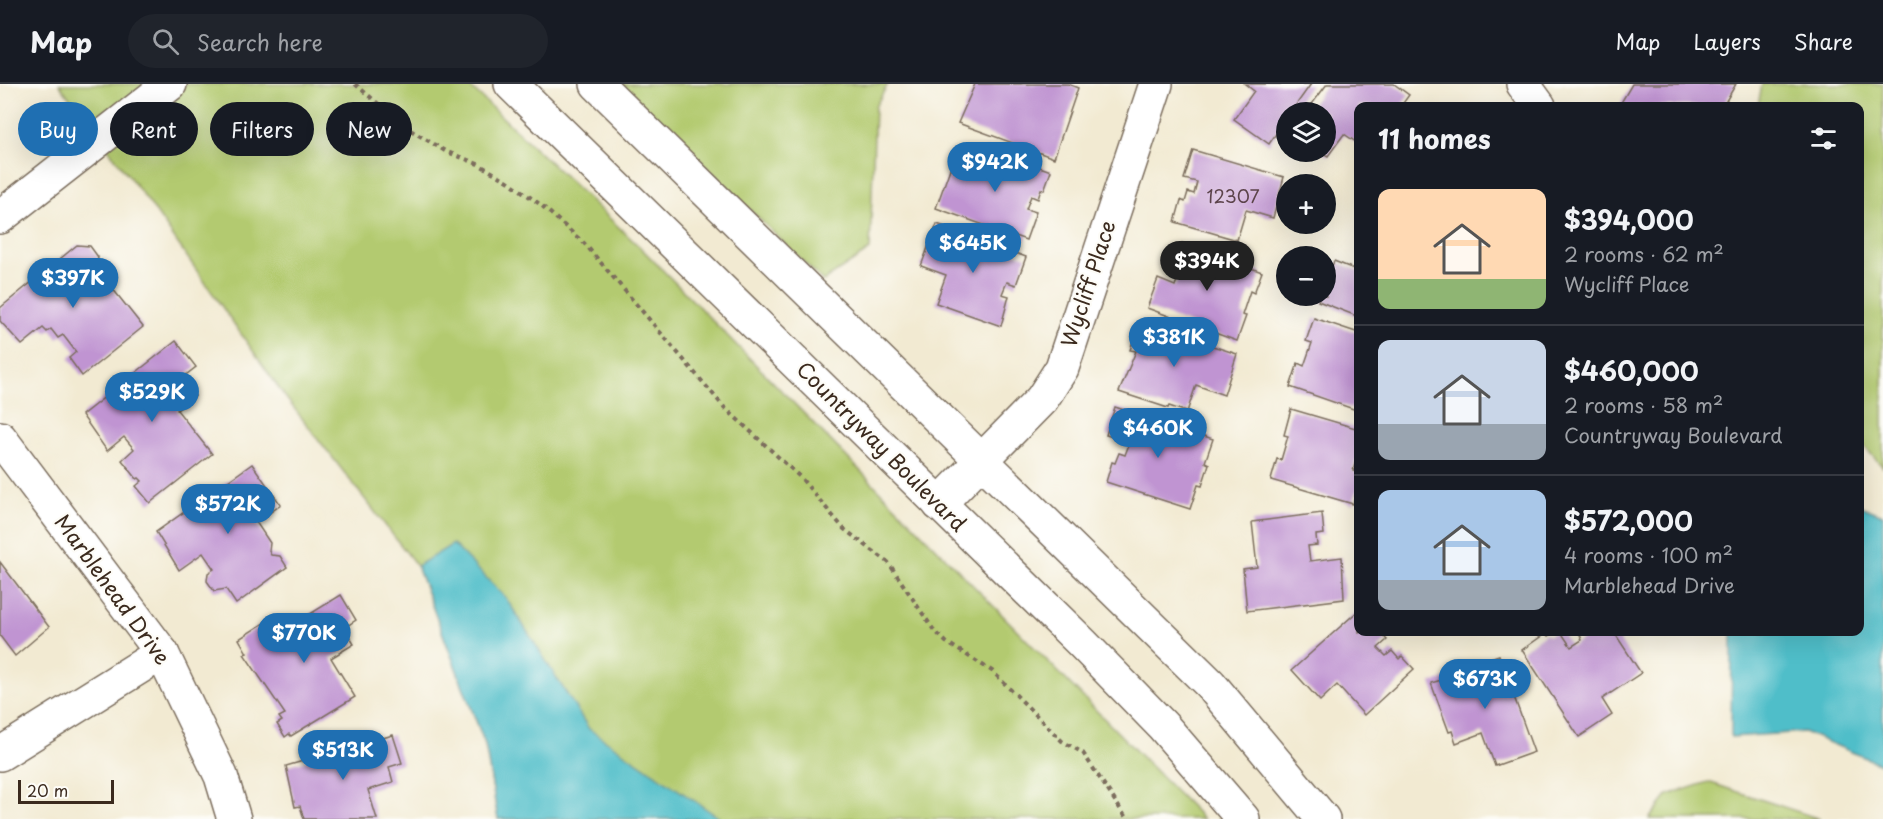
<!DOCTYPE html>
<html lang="en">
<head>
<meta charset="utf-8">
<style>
	:root { --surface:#171b24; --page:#20242c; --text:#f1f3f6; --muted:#9ea1a6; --line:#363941; --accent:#1f6fb2 }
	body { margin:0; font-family:"Playpen Sans",sans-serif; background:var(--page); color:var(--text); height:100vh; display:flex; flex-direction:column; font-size:22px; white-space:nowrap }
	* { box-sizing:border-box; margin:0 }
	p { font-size:20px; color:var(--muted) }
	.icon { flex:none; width:33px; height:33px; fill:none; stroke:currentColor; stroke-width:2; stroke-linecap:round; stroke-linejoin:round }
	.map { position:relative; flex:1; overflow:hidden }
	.details { position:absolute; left:1354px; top:18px; width:510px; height:534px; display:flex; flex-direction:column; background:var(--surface); border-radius:12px; box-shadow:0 6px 24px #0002 }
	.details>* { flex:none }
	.hud { position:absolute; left:18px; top:18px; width:570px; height:54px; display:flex; gap:12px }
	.controls { position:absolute; left:1276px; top:18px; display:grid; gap:12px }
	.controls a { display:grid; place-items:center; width:60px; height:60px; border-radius:50%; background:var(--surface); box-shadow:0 6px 24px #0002; font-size:30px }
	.scale { position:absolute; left:18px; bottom:15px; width:96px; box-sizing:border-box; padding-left:6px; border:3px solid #3b2a1e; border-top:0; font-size:16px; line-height:21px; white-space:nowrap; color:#3b2a1e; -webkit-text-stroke:4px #fdfcf7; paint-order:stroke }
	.price { position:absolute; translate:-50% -51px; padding:0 14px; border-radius:21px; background:var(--accent); color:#fff; font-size:20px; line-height:39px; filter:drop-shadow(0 2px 3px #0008) }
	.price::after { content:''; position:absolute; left:50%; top:36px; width:18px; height:14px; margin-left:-9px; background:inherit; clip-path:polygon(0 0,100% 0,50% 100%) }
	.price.selected { background:#222; color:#fff }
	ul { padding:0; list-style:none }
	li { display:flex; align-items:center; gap:18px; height:150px; padding:0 24px }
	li+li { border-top:2px solid var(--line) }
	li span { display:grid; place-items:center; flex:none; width:168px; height:120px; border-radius:12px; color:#555 }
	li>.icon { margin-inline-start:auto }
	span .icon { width:72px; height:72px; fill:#fffc; stroke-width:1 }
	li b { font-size:26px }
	h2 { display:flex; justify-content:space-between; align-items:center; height:72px; padding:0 24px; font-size:26px }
	.tag { padding:0 21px; border-radius:27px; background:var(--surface); box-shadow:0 6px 24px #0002; font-size:21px; line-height:54px }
	.tag.selected { background:var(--accent); color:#fff }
	header { display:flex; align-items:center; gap:36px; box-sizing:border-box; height:84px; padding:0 30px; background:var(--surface); border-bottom:2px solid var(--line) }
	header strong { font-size:28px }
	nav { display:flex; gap:33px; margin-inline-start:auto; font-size:21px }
	.search { width:420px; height:54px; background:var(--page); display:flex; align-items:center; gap:15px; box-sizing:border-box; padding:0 21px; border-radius:33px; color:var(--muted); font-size:22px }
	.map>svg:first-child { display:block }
	.green { fill:#b3ca6f; stroke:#777a46; stroke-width:1.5 }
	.water { fill:#50bec9; stroke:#467474; stroke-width:1.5 }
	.building { fill:#c094d2 }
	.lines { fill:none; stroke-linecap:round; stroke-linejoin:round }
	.minor-casing { stroke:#7b6d5d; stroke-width:36 }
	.tertiary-casing { stroke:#7b6d5d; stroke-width:36 }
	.path { stroke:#7b6d5d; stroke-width:4; stroke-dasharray:4.5 4.5; stroke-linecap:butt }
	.minor { stroke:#fff; stroke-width:33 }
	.tertiary { stroke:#fff; stroke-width:33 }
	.labels { text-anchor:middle; stroke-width:4.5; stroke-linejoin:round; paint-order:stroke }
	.number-label { font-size:18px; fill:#5c444b }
	.street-label { font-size:21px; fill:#3b2a1e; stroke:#fdfcf7 }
</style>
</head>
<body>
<header>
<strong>Map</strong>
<div class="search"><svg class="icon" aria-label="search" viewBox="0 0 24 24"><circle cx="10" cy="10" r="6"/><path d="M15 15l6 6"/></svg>Search here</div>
<nav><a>Map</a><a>Layers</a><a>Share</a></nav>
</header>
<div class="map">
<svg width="1883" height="735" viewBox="0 0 1883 735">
	<rect width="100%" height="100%" fill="#fdfcf7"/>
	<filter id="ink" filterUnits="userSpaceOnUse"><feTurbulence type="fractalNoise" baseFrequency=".0167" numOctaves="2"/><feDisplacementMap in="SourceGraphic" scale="12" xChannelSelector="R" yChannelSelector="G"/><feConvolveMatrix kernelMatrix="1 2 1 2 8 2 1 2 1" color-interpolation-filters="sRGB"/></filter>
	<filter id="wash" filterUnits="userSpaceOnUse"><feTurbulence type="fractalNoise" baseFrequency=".008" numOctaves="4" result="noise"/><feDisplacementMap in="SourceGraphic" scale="24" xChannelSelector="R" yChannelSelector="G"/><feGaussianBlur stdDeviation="1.35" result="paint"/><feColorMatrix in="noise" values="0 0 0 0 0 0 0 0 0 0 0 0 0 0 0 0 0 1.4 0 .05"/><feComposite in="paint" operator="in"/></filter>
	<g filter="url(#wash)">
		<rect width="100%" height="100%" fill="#f2ead2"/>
		<g class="green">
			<polygon points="59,0 467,0 643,166 1203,735 498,735 485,660 417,482 283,310 153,124"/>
			<polygon points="621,0 888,0 875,23 870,166 823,197"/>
			<polygon points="1762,0 1883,0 1883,383 1860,358 1860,22 1758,22"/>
			<polygon points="1708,698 1820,735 1649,735 1668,711"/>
		</g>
		<g class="water">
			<polygon points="1860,422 1883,431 1883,681 1804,648 1731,653 1732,548 1860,548"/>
			<polygon points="453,460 506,514 589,645 721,735 498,735 485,660 417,482"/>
		</g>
		<g id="blocks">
			<g class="building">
				<polygon points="975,0 1068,0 1078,4 1054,74 958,39"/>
				<polygon points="1245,0 1311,0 1291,28 1287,28 1287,34 1269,60 1234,35 1254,7"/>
				<polygon points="1327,0 1394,0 1409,11 1401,22 1359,22 1359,60 1344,50 1328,72 1321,68 1326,68 1326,28 1306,28"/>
				<polygon points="1632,0 1736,0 1723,22 1619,22"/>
				<polygon points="986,64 1051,87 1044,106 1041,105 1038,115 1031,112 1026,125 1036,128 1026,156 936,124 951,82 976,91"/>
				<polygon points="1193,66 1284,93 1273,134 1246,126 1237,156 1175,138 1181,116 1185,118 1188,108 1194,110 1197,98 1184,95"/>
				<polygon points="937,140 1026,173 1016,201 1007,198 1002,210 1009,212 1001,242 936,219 946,191 921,182"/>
				<polygon points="1182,159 1262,188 1254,209 1250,207 1242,231 1246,232 1237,257 1147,224 1158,195 1175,202 1179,191 1170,187"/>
				<polygon points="77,161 90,162 98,173 97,185 143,243 82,292 69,274 76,268 63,251 58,254 51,245 47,248 43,244 22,261 0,237 0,224"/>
				<polygon points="1334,177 1359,187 1359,233 1318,217 1320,212 1326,212 1326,197"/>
				<polygon points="1314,234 1359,249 1359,327 1290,303 1298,279 1304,282 1312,259 1306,257"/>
				<polygon points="1140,238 1237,270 1224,311 1196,301 1187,328 1169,322 1168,324 1119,308 1136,267 1130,266"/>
				<polygon points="176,257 196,283 182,294 195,312 177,326 212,370 150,419 136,402 142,397 139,394 137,395 122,376 134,365 124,353 107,367 82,331"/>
				<polygon points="1115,323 1213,355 1205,378 1209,380 1202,402 1198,401 1190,425 1106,398 1112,378 1115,379 1119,369 1125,371 1130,358 1106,351"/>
				<polygon points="1291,325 1359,345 1359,377 1356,376 1353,387 1359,389 1359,400 1353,420 1271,396 1277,375 1281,376 1288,352 1284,351"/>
				<polygon points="252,380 281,421 256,438 270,459 269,467 271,471 280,472 287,483 236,520 226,505 214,507 207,497 208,489 214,485 203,469 179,486 156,448"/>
				<polygon points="1322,429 1324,450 1316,451 1317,461 1308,462 1310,477 1342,473 1344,515 1247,527 1243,485 1257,483 1252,438"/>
				<polygon points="0,478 49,543 15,572 0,552"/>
				<polygon points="341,511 356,536 344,544 354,560 331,574 355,613 291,652 289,650 285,653 277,640 282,637 279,633 285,630 244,570 247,569 239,555 267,537 276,551"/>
				<polygon points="1359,526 1359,548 1380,548 1387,556 1378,564 1386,572 1392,567 1399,575 1402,572 1414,585 1364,631 1337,601 1320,617 1292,586"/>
				<polygon points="1555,548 1561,548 1571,563 1582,556 1579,548 1614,548 1641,589 1602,615 1612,631 1579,653 1522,566 1546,549 1548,552"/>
				<polygon points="1499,571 1534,668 1495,682 1483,649 1456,659 1452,647 1449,648 1431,599 1472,587 1470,581"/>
				<polygon points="393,651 402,679 389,683 393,698 368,706 377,735 304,735 300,722 295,723 286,682"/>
			</g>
		</g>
	</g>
	<g filter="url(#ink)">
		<use href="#blocks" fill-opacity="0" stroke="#7b6d5d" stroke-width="1.5"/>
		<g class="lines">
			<g class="minor-casing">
				<g id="minor">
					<polyline points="1523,0 1539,22"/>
					<polyline points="0,133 170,0"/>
					<polyline points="0,354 162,569 221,692 234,735"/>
					<polyline points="981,377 1042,315 1062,284 1156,0"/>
					<polyline points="0,670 162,569"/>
				</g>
			</g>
			<g class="tertiary-casing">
				<g id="tertiary">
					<polyline points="511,0 1082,559 1163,642 1243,735"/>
					<polyline points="597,0 1210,600 1323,735"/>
					<polyline points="939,420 981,377"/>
				</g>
			</g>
			<polyline class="path" points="355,0 407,44 445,67 478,80 508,97 541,121 584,159 724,323 800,393 844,445 888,478 933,545 946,558 992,587 1062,657 1083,669 1127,735"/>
			<use href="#minor" class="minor"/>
			<use href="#tertiary" class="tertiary"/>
		</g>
	</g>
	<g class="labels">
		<g class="number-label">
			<text x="1233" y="119">12307</text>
		</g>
		<g class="street-label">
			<text transform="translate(1089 200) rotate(-72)" y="7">Wycliff Place</text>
			<text transform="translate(881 363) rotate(45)" y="7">Countryway Boulevard</text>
			<text transform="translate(112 506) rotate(54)" y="7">Marblehead Drive</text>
		</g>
	</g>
</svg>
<div class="controls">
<a><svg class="icon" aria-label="layers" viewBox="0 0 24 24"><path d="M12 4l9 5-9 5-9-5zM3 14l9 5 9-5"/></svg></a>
<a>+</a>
<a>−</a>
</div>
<div class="scale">20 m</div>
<b class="price" style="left:995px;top:109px">$942K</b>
<b class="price" style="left:973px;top:190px">$645K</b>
<b class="price selected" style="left:1207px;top:208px">$394K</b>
<b class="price" style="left:73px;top:225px">$397K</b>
<b class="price" style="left:1174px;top:284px">$381K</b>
<b class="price" style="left:152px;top:339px">$529K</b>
<b class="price" style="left:1158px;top:375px">$460K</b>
<b class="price" style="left:228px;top:451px">$572K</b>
<b class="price" style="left:304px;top:580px">$770K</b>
<b class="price" style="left:1485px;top:626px">$673K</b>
<b class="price" style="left:343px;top:697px">$513K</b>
<div class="hud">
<a class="tag selected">Buy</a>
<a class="tag">Rent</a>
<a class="tag">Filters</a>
<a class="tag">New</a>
</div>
<section class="details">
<h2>11 homes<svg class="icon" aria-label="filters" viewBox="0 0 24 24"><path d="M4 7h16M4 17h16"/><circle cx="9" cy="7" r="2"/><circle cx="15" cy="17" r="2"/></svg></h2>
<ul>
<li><span style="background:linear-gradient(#ffd9b3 75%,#8fb573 0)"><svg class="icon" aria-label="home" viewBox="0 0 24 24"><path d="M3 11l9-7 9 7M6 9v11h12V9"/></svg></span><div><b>$394,000</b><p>2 rooms · 62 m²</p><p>Wycliff Place</p></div></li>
<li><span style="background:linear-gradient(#c9d6e8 70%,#9aa5b1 0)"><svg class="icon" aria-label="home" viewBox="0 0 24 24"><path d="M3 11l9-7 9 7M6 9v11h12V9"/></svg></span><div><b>$460,000</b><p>2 rooms · 58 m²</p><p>Countryway Boulevard</p></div></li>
<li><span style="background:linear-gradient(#a9c7e8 75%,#9aa5b1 0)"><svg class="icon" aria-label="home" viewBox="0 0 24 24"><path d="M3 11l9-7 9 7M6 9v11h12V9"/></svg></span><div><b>$572,000</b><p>4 rooms · 100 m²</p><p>Marblehead Drive</p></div></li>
</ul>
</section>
</div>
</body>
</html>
